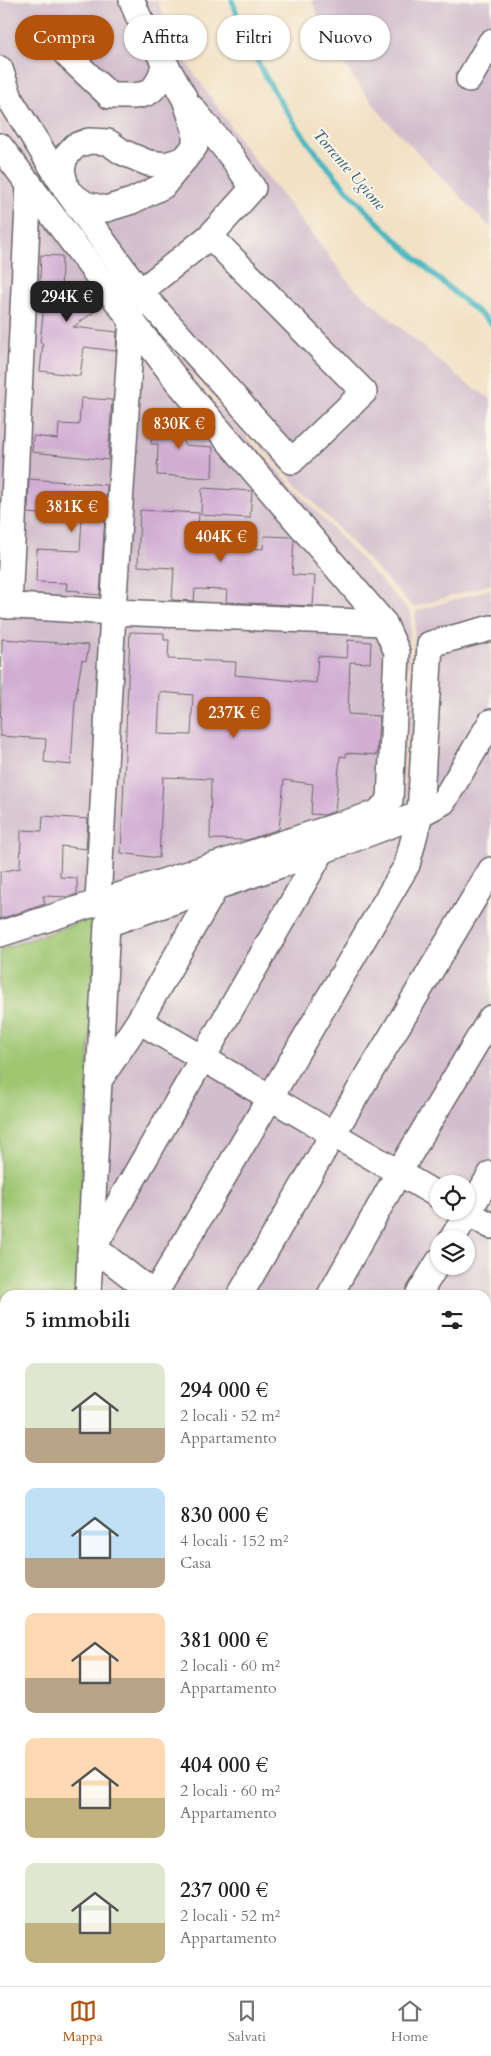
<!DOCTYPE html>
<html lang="it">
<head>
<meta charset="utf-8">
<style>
	:root { --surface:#fff; --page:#f6f6f6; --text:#222; --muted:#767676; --line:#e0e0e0; --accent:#b45309 }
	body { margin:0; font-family:Cardo,serif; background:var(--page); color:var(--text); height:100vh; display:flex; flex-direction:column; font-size:19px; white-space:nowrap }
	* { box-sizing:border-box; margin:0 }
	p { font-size:16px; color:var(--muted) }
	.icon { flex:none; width:28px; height:28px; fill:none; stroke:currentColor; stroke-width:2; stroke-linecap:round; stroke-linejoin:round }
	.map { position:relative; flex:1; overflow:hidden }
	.side { position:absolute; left:0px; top:1290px; width:491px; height:696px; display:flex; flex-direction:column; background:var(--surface); border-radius:15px 15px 0 0; box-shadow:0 1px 4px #0004 }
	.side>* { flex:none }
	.banner { position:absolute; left:15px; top:15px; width:461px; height:45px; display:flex; gap:10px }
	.buttons { position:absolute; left:430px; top:1175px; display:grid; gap:10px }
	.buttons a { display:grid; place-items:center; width:45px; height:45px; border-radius:50%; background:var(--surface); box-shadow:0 1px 4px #0004; font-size:25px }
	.price { position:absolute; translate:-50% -42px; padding:0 11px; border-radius:10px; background:var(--accent); color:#fff; font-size:16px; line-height:32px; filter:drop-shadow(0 1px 2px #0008) }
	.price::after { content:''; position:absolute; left:50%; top:30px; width:15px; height:11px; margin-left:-8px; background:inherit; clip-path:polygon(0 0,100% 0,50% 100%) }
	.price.selected { background:#222; color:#fff }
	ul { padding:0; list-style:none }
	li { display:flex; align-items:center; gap:15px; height:125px; padding:0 25px }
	li span { display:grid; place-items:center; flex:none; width:140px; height:100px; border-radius:10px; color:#555 }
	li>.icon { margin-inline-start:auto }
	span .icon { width:60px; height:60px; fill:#fffc; stroke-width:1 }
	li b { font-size:21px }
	h2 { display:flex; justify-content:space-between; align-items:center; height:60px; padding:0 25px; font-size:21px }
	.chip { padding:0 18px; border-radius:22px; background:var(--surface); box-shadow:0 1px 4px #0004; font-size:18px; line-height:45px }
	.chip.selected { background:var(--accent); color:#fff }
	.tabs { display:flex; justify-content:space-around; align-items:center; height:70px; border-top:1px solid var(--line); background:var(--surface); font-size:14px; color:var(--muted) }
	.tabs a { display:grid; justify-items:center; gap:2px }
	.tabs .selected { color:var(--accent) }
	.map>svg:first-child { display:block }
	.industrial { fill:#d1bdcc; fill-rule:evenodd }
	.green { fill:#9ec671; stroke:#607456 }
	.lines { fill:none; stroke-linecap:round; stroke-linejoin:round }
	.stream { stroke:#4ab8c2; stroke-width:5.5 }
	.building { fill:#d1add4; fill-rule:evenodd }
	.minor-casing { stroke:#6b656b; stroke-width:28 }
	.minor { stroke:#fff; stroke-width:25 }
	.labels { text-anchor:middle; stroke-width:4; stroke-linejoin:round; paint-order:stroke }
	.water-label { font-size:16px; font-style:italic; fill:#325e71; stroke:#fbf7ec }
</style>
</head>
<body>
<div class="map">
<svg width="491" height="1986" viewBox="0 0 491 1986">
	<rect width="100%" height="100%" fill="#fbf7ec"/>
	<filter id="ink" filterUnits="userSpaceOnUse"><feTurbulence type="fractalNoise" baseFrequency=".02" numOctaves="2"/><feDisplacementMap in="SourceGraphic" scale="10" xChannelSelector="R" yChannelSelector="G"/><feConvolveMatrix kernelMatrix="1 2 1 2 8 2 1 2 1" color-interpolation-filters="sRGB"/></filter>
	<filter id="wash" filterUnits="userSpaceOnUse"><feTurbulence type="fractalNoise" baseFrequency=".0096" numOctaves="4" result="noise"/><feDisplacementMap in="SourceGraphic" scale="20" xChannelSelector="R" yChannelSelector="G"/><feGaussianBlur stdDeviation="1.12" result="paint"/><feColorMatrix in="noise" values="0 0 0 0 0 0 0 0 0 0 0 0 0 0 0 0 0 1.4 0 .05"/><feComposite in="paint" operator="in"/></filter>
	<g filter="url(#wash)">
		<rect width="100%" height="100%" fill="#f2e1c4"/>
		<g class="industrial">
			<polygon points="0,0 157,0 180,53 246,149 352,286 463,381 491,399 491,584 414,607 411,605 190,372 0,108"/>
			<polygon points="312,0 491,0 491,228 386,120 351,75 321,23"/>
			<polygon points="0,115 188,374 411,613 401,813 0,949"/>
			<path d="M491,589V1986H69L63,1981H486V1295H75L98,920L403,813L416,611ZM439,1184H466V1211H439ZM439,1239H466V1266H439Z"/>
			<polygon points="0,1425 5,1426 5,1935 0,1931"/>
		</g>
		<polygon class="green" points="97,917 75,1295 5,1295 5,1426 0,1425 0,950"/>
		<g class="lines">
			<g class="stream">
				<path d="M232,0C276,134 384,236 491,323"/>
				<polyline points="474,1981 478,1986"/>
			</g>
		</g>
		<g id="blocks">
			<g class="building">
				<polygon points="41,255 62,256 61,301 84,284 101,307 73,327 117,332 116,351 84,347 80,376 40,371 43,343 40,343 44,304 39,304"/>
				<polygon points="81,398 112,400 108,460 32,452 33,436 58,439 59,424 79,425"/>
				<polygon points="152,415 186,416 184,445 213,447 212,478 157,475 158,444 151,444"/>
				<polygon points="29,479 107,485 100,595 79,593 80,591 66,590 67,583 36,582 37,549 80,551 82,518 28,513"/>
				<polygon points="202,488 252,491 250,518 201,515"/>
				<polygon points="140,510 199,513 197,546 263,549 264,536 292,537 294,540 292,575 315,576 313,606 226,602 227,590 195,589 194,601 172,600 174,568 138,566"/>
				<path d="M130,632L164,633V640H169L168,659L236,662L235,675L316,683L318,656L347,658L348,640L371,642L370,663L350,662L348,714L379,716L377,755L346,753V757L340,756L335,811L324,815L311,814L313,784L284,780L279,829L247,840L210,839L211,779L163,777L159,858L121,853ZM160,692L193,695L191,735L158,734Z"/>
				<polygon points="2,639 89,645 86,661 82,660 75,701 71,765 44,762 46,739 0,736"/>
				<polygon points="43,816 88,819 86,849 61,846 60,877 77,878 77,894 69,897 43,896 45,904 0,919 0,872 20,868 21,830 42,831"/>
			</g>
		</g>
	</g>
	<g filter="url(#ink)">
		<use href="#blocks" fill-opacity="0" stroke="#6b656b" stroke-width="1"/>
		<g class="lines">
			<g class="minor-casing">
				<g id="minor">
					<polyline points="132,0 138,16 185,99 195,129 195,146 163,186 132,201 106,209 85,204 67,191 62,170 65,157 75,146 89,141 108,142 122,152 148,163 166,165 185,159"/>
					<path d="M67,55L110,96C141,96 156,100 164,65"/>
					<polyline points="0,69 11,101 67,191 140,292 292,461 364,392 210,236 140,292"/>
					<polyline points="469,79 491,42"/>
					<polyline points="192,108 232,157 253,188 210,236"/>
					<polyline points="0,146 178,382 384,623 397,652 390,800 377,813 0,934"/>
					<polyline points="0,605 113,612 384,623"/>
					<polyline points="9,606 29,183"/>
					<polyline points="98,901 113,612 132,319"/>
					<polyline points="139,1021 439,1196"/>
					<polyline points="100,1079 139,1021 216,887"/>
					<polyline points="465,1211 491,1226"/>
					<polyline points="452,1239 491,1174"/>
					<polyline points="92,1250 322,851"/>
					<polyline points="90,1254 101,1253 155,1295"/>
					<polyline points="88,1295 107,924 322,851 420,814 430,644 491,628"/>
					<polyline points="154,1295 407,865 420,814 443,802 491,722"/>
					<polyline points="240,1295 333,1134 491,870"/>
					<polyline points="330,1295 399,1172 491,1018"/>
					<polyline points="418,1295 439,1261"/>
					<polyline points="486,1330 491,1322"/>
					<polyline points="0,1436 5,1437"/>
					<polyline points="486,1486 491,1478"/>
					<polyline points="0,1502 5,1502"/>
					<polyline points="486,1521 491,1524"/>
					<polyline points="0,1569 5,1569"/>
					<polyline points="486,1616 491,1610"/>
					<polyline points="0,1629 5,1629"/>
					<polyline points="486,1676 491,1670"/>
					<polyline points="0,1692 5,1692"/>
					<polyline points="0,1753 5,1753"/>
					<polyline points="486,1792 491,1786"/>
					<polyline points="0,1816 5,1816"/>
					<polyline points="0,1914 5,1918"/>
					<polyline points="486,1916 491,1910"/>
					<polyline points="0,1953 5,1957"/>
					<polyline points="486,1964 491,1970"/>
					<polyline points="35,1981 41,1986"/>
					<polyline points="85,1981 91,1986"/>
					<polyline points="210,1981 216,1986"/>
					<polyline points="408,1981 414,1986"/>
					<polyline points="437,1981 441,1986"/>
				</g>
			</g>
			<use href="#minor" class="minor"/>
		</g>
	</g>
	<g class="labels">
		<g class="water-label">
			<text transform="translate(350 169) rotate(49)" y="6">Torrente Ugione</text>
		</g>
	</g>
</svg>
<div class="buttons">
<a><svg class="icon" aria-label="locate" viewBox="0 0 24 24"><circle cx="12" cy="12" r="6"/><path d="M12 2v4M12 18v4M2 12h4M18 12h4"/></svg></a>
<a><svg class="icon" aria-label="layers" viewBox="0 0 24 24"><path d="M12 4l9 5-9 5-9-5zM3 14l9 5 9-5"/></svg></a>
</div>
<b class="price selected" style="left:67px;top:323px">294K €</b>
<b class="price" style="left:179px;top:450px">830K €</b>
<b class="price" style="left:72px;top:533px">381K €</b>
<b class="price" style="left:221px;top:563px">404K €</b>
<b class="price" style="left:234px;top:739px">237K €</b>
<div class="banner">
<a class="chip selected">Compra</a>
<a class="chip">Affitta</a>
<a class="chip">Filtri</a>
<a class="chip">Nuovo</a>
</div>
<section class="side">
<h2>5 immobili<svg class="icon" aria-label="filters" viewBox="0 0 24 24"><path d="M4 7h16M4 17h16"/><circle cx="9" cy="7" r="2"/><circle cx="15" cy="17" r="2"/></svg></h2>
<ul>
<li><span style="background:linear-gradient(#dfe7d0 65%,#b9a48a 0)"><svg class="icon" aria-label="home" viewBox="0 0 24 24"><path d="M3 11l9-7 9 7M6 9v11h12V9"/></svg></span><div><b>294 000 €</b><p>2 locali · 52 m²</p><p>Appartamento</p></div></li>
<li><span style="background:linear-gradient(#bfe0f5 70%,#b9a48a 0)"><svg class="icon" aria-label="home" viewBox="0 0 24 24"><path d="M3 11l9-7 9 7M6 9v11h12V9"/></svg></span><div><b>830 000 €</b><p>4 locali · 152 m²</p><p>Casa</p></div></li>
<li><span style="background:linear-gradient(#ffd9b3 65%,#b9a48a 0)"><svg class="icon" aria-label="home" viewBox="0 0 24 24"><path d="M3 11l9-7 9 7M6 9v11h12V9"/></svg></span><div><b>381 000 €</b><p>2 locali · 60 m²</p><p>Appartamento</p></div></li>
<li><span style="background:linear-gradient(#ffd9b3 60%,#c2b280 0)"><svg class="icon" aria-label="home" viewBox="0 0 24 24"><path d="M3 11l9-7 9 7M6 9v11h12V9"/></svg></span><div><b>404 000 €</b><p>2 locali · 60 m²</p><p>Appartamento</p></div></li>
<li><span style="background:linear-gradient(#dfe7d0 60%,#c2b280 0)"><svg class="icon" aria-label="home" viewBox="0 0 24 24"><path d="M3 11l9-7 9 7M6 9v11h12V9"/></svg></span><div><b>237 000 €</b><p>2 locali · 52 m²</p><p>Appartamento</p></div></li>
</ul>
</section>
</div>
<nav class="tabs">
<a class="selected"><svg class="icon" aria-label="map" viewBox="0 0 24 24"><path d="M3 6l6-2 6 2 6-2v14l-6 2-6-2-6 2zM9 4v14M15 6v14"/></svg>Mappa</a>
<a><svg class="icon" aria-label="saved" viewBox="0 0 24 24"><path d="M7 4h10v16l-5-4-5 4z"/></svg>Salvati</a>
<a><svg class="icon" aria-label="home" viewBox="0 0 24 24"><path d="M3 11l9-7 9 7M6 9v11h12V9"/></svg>Home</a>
</nav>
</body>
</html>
